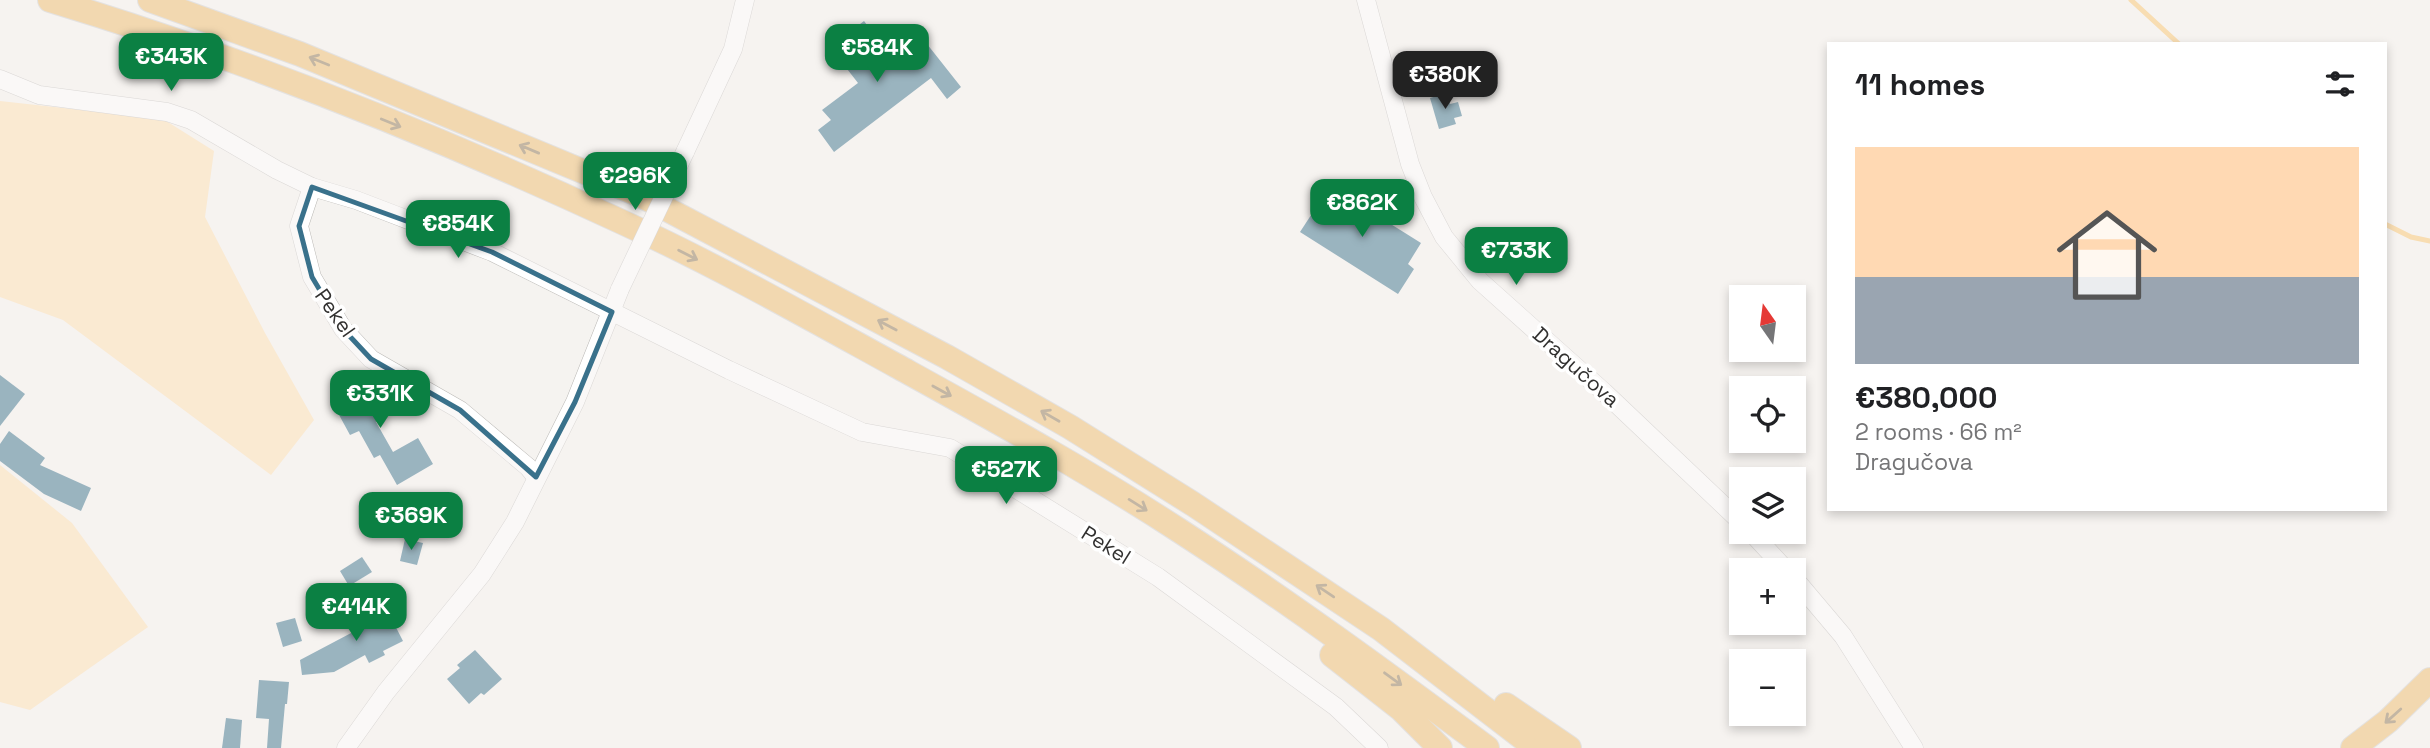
<!DOCTYPE html>
<html lang="en">
<head>
<meta charset="utf-8">
<style>
	:root { --surface:#fff; --page:#f2f2f2; --text:#202124; --muted:#757577; --accent:#0b8043 }
	body { margin:0; font-family:"Space Grotesk",sans-serif; background:var(--page); color:var(--text); height:100vh; display:flex; flex-direction:column; font-size:26px; white-space:nowrap }
	* { box-sizing:border-box; margin:0 }
	p { font-size:23px; color:var(--muted) }
	.icon { flex:none; width:38px; height:38px; fill:none; stroke:currentColor; stroke-width:2; stroke-linecap:round; stroke-linejoin:round }
	.map { position:relative; flex:1; overflow:hidden }
	.panel { position:absolute; left:1827px; top:42px; width:560px; height:469px; display:flex; flex-direction:column; background:var(--surface); border-radius:0px; box-shadow:0 4px 10px #0003 }
	.panel>* { flex:none }
	.needle { width:46px; rotate:346deg }
	.fabs { position:absolute; left:1729px; top:285px; display:grid; gap:14px }
	.fabs a { display:grid; place-items:center; width:77px; height:77px; border-radius:0px; background:var(--surface); box-shadow:0 4px 10px #0003; font-size:35px }
	.price { position:absolute; translate:-50% -60px; padding:0 16px; border-radius:14px; background:var(--accent); color:#fff; font-size:23px; line-height:46px; filter:drop-shadow(0 2px 4px #0008) }
	.price::after { content:''; position:absolute; left:50%; top:42px; width:21px; height:16px; margin-left:-10px; background:inherit; clip-path:polygon(0 0,100% 0,50% 100%) }
	.price.selected { background:#222; color:#fff }
	ul { padding:0; list-style:none }
	li { display:grid; align-content:center; gap:14px; height:371px; padding:0 28px }
	li span { display:grid; place-items:center; height:217px; border-radius:0px; color:#555 }
	li>.icon { margin-inline-start:auto }
	span .icon { width:126px; height:126px; fill:#fffc; stroke-width:1 }
	li b { font-size:30px }
	h2 { display:flex; justify-content:space-between; align-items:center; height:84px; padding:0 28px; font-size:30px }
	.map>svg:first-child { display:block }
	.green { fill:#ffdfad }
	.lines { fill:none; stroke-linecap:round; stroke-linejoin:round }
	.stream { stroke:#fac366; stroke-width:5 }
	.building { fill:#2b6884 }
	.minor-casing { stroke:#bbb9b6; stroke-width:19 }
	.highway-casing { stroke:#cececd; stroke-width:26 }
	.minor { stroke:#fff; stroke-width:18 }
	.highway { stroke:#edb963; stroke-width:24 }
	.minor-bridge-casing { stroke:#bbb9b6; stroke-width:19; stroke-linecap:butt }
	.minor-bridge { stroke:#fff; stroke-width:18 }
	.oneway { stroke:#866e47 }
	.marked { fill:none; stroke:#39718b; stroke-width:5; stroke-linejoin:round }
	.labels { text-anchor:middle; stroke-width:7; stroke-linejoin:round; paint-order:stroke }
	.street-label { font-size:21px; fill:#323130; stroke:#fff }
</style>
</head>
<body>
<div class="map">
<svg width="2430" height="748" viewBox="0 0 2430 748">
	<rect width="100%" height="100%" fill="#f5f3f0"/>
	<g class="green">
		<polygon points="0,101 163,119 214,151 205,217 265,333 314,420 271,475 63,320 0,297"/>
		<polygon points="0,465 72,523 148,627 30,710 0,702"/>
	</g>
	<g class="lines">
		<g class="stream">
			<polyline points="2131,0 2179,44"/>
			<polyline points="2385,224 2411,237 2430,241"/>
		</g>
	</g>
	<g class="building">
		<polygon points="864,21 898,66 927,44 961,87 947,99 931,78 834,152 818,130 831,120 822,110 858,83 830,47"/>
		<polygon points="1447,93 1450,104 1458,102 1462,116 1454,118 1456,124 1439,129 1430,98"/>
		<polygon points="1330,186 1421,243 1408,264 1414,269 1398,294 1300,232"/>
		<polygon points="0,375 25,394 0,426"/>
		<polygon points="379,378 397,411 376,422 393,452 418,438 433,464 397,485 380,455 374,458 359,431 350,435 332,402"/>
		<polygon points="9,431 45,458 40,465 91,488 81,511 44,494 0,461 0,444"/>
		<polygon points="382,503 390,521 371,529 363,511"/>
		<polygon points="405,539 423,543 417,565 400,561"/>
		<polygon points="362,557 372,572 349,586 340,571"/>
		<polygon points="367,604 372,614 386,608 403,641 383,651 385,655 369,663 365,655 334,672 302,675 300,660 353,632 345,616"/>
		<polygon points="295,618 302,641 283,647 276,623"/>
		<polygon points="475,650 502,679 484,695 481,693 469,704 447,679 460,668 457,665"/>
		<polygon points="259,680 289,682 287,704 285,704 281,748 267,748 269,719 256,718"/>
		<polygon points="226,718 242,720 240,748 222,748"/>
	</g>
	<g class="lines">
		<g class="minor-casing">
			<g id="minor">
				<polyline points="1366,0 1410,164 1423,197 1444,237 1480,281 1604,392 1741,522"/>
				<polyline points="0,79 39,95 167,112 191,120 277,170 312,187 356,200 492,252 729,370 862,432 950,448 1158,577 1336,707 1379,748"/>
				<polyline points="685,152 733,49 745,0"/>
				<polyline points="312,187 299,226 312,277 343,329 371,359 460,410 528,467 536,477"/>
				<polyline points="1751,532 1786,570"/>
				<polyline points="1794,578 1843,636 1914,748"/>
				<polyline points="346,748 386,692 482,574 515,522 575,402 620,289"/>
			</g>
		</g>
		<g class="highway-casing">
			<g id="highway">
				<path d="M50,0C246,59 437,136 622,222C716,265 806,316 897,366C993,419 1088,471 1180,531C1285,599 1386,673 1487,748"/>
				<polyline points="150,0 300,54 640,195 947,357 1070,427 1193,504 1381,629 1536,748"/>
				<polyline points="1332,655 1401,709 1440,748"/>
				<polyline points="1506,705 1569,748"/>
				<polyline points="2353,748 2388,721 2430,680"/>
			</g>
		</g>
		<use href="#minor" class="minor"/>
		<use href="#highway" class="highway"/>
		<g class="minor-bridge-casing">
			<polyline id="minor-bridge" points="620,289 685,152"/>
		</g>
		<use href="#minor-bridge" class="minor-bridge"/>
	</g>
	<defs><path id="oneway-shaft" d="M-6 0H5M1.5-3L5.5 0L1.5 3" fill="none" stroke-width="1.6" stroke-linecap="round" stroke-linejoin="round" transform="scale(1.75)"/></defs>
	<g class="oneway">
		<use href="#oneway-shaft" transform="translate(319 61) rotate(-158)"/>
		<use href="#oneway-shaft" transform="translate(391 123) rotate(22)"/>
		<use href="#oneway-shaft" transform="translate(529 149) rotate(-157)"/>
		<use href="#oneway-shaft" transform="translate(688 255) rotate(27)"/>
		<use href="#oneway-shaft" transform="translate(887 325) rotate(-152)"/>
		<use href="#oneway-shaft" transform="translate(942 391) rotate(29)"/>
		<use href="#oneway-shaft" transform="translate(1050 416) rotate(-150)"/>
		<use href="#oneway-shaft" transform="translate(1138 505) rotate(32)"/>
		<use href="#oneway-shaft" transform="translate(1325 591) rotate(-146)"/>
		<use href="#oneway-shaft" transform="translate(1393 679) rotate(36)"/>
		<use href="#oneway-shaft" transform="translate(2393 716) rotate(138)"/>
	</g>
	<path d="M0 0H2430V748H0ZM312,187L492,252L612,312L575,402L536,477L460,410L371,359L343,329L312,277L299,226Z" fill="#f5f3f0" fill-opacity=".55" fill-rule="evenodd"/>
	<path class="marked" d="M312,187L492,252L612,312L575,402L536,477L460,410L371,359L343,329L312,277L299,226Z"/>
	<g class="labels">
		<g class="street-label">
			<text transform="translate(335 313) rotate(55)" y="7">Pekel</text>
			<text transform="translate(1576 367) rotate(42)" y="7">Dragučova</text>
			<text transform="translate(1106 545) rotate(32)" y="7">Pekel</text>
		</g>
	</g>
</svg>
<div class="fabs">
<a><svg class="needle" viewBox="-14 -14 28 28"><path d="M0-13l5 13h-10z" fill="#e53935"/><path d="M0 13l5-13h-10z" fill="#757577"/></svg></a>
<a><svg class="icon" aria-label="locate" viewBox="0 0 24 24"><circle cx="12" cy="12" r="6"/><path d="M12 2v4M12 18v4M2 12h4M18 12h4"/></svg></a>
<a><svg class="icon" aria-label="layers" viewBox="0 0 24 24"><path d="M12 4l9 5-9 5-9-5zM3 14l9 5 9-5"/></svg></a>
<a>+</a>
<a>−</a>
</div>
<b class="price" style="left:877px;top:84px">€584K</b>
<b class="price" style="left:171px;top:93px">€343K</b>
<b class="price selected" style="left:1445px;top:111px">€380K</b>
<b class="price" style="left:635px;top:212px">€296K</b>
<b class="price" style="left:1362px;top:239px">€862K</b>
<b class="price" style="left:458px;top:260px">€854K</b>
<b class="price" style="left:1516px;top:287px">€733K</b>
<b class="price" style="left:380px;top:430px">€331K</b>
<b class="price" style="left:1006px;top:506px">€527K</b>
<b class="price" style="left:411px;top:552px">€369K</b>
<b class="price" style="left:356px;top:643px">€414K</b>
<section class="panel">
<h2>11 homes<svg class="icon" aria-label="filters" viewBox="0 0 24 24"><path d="M4 7h16M4 17h16"/><circle cx="9" cy="7" r="2"/><circle cx="15" cy="17" r="2"/></svg></h2>
<ul>
<li><span style="background:linear-gradient(#ffd9b3 60%,#9aa5b1 0)"><svg class="icon" aria-label="home" viewBox="0 0 24 24"><path d="M3 11l9-7 9 7M6 9v11h12V9"/></svg></span><div><b>€380,000</b><p>2 rooms · 66 m²</p><p>Dragučova</p></div></li>
</ul>
</section>
</div>
</body>
</html>
